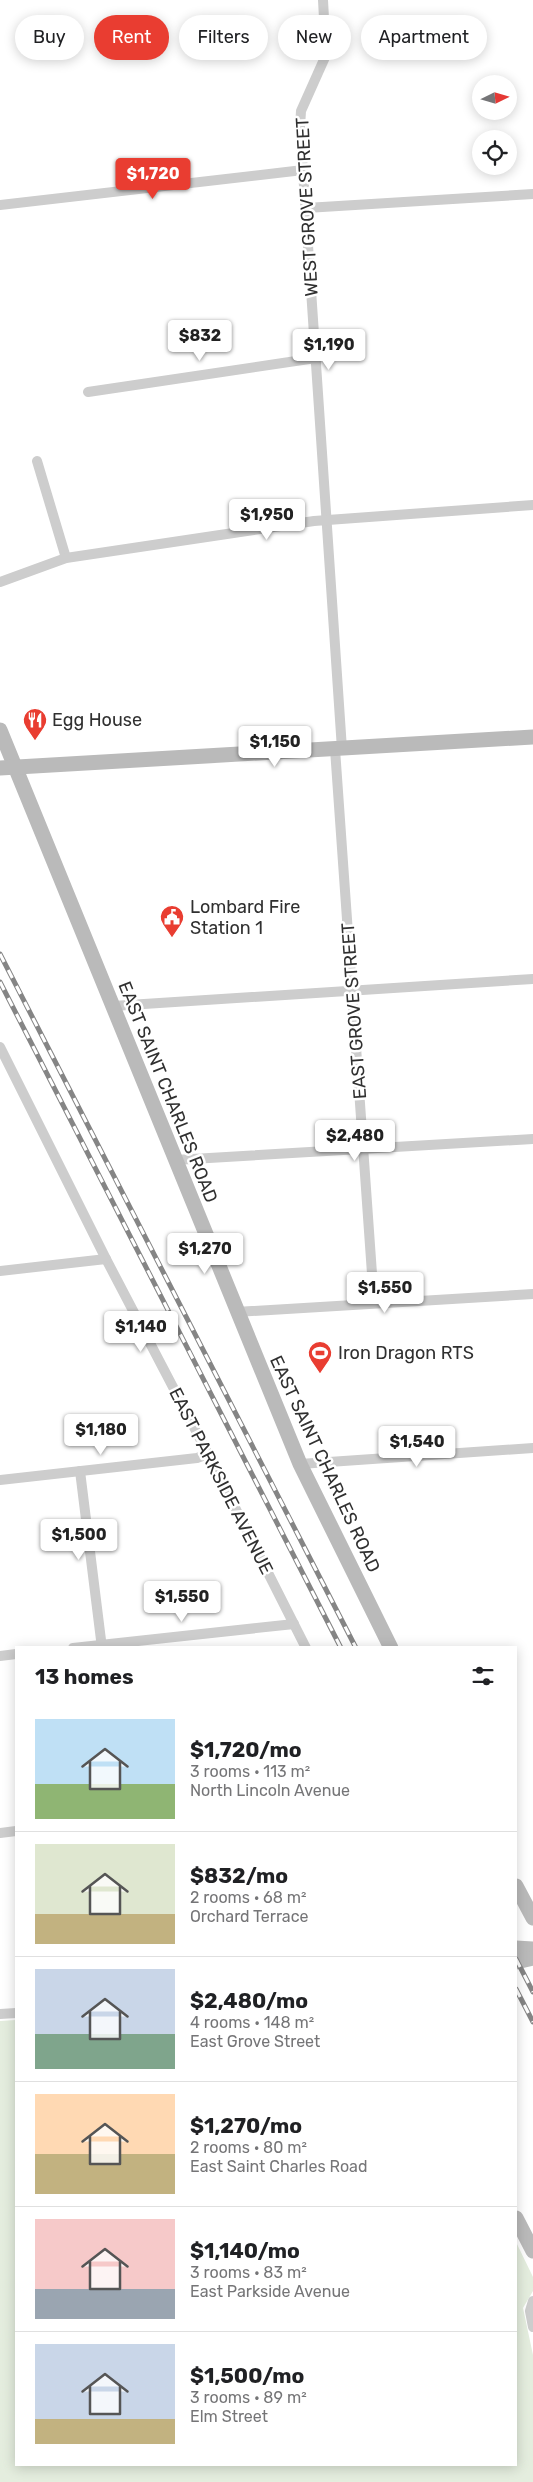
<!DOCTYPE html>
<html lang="en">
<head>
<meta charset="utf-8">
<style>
	:root { --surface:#fff; --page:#f6f6f6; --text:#202124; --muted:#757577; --line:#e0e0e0; --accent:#e93d31 }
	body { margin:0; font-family:Rubik,sans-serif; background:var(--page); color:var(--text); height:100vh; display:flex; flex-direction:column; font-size:19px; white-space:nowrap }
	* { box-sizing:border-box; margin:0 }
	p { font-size:16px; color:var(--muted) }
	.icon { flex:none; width:28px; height:28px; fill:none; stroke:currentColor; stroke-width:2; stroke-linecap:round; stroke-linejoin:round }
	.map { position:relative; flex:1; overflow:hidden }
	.drawer { position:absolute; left:15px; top:1646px; width:502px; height:820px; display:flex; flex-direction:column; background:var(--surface); border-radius:0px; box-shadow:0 2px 12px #0003 }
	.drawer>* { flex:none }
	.guide { position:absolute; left:15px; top:15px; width:504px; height:45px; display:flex; gap:10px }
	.needle { width:32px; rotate:85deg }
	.tools { position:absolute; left:472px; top:75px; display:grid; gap:10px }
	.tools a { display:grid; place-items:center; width:45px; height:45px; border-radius:50%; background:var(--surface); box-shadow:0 2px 12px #0003; font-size:25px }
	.price { position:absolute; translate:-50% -42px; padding:0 11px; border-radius:5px; background:#fff; color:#222; font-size:16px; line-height:32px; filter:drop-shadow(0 1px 2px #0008) }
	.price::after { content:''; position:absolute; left:50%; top:30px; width:15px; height:11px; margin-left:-8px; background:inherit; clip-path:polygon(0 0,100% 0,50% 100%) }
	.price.selected { background:var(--accent); color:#fff }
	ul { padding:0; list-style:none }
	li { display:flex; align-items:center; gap:15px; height:125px; padding:0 20px }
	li+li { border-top:1px solid var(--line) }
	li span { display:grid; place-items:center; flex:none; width:140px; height:100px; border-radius:0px; color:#555 }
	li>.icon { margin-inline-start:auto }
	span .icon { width:60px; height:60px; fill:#fffc; stroke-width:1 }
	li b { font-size:21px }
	h2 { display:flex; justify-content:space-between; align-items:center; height:60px; padding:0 20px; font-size:21px }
	.chip { padding:0 18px; border-radius:22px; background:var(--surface); box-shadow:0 2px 12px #0003; font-size:18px; line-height:45px }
	.chip.selected { background:var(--accent); color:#fff }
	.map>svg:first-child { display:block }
	.park { fill:#e4edde }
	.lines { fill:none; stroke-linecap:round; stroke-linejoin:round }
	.street { stroke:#cdcdcd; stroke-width:10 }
	.secondary { stroke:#bababa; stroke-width:15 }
	.rail-casing { stroke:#858585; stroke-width:5 }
	.rail { stroke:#fff; stroke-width:3; stroke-dasharray:9; stroke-linecap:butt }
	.labels { text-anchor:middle; stroke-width:5; stroke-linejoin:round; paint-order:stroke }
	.street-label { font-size:18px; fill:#303030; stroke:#fff }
	.poi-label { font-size:18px; fill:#303030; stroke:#fff; text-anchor:start }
</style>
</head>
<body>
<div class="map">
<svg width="533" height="2482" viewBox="0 0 533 2482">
	<rect width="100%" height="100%" fill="#fff"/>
	<polygon class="park" points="16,2020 16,2465 516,2465 516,2242 533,2277 533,2291 523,2308 533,2355 533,2482 0,2482 0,2021"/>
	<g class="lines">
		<g class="street">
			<polyline points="323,0 326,55 301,111 300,127 342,749"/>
			<polyline points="0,205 303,170"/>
			<polyline points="306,208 533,194"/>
			<polyline points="88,392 316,358"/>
			<polyline points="37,461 66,558"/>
			<polyline points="0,582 66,558 314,521 533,505"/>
			<polyline points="335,749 374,1302"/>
			<polyline points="113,1006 533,979"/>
			<polyline points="0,1047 106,1259 208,1454 306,1648"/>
			<polyline points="175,1160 533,1139"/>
			<polyline points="0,1271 106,1259"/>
			<polyline points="236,1312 533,1294"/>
			<polyline points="300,1464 533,1448"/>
			<polyline points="80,1471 102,1648"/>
			<polyline points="0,1480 197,1458 208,1454"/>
			<polyline points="73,1648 294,1624"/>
			<polyline points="0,1656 16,1654"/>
			<polyline points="0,1833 16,1831"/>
			<polyline points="0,2014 16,2013"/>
			<polyline points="533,2301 530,2311 533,2327"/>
		</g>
		<g class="secondary">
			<polyline points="0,730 300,1464 391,1648"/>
			<polyline points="0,768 533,737"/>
			<polyline points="516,1886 533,1918"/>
			<polyline points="516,1948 533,1949"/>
			<polyline points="516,1962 533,1958"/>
			<polyline points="516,2218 533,2251"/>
		</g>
		<g class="rail-casing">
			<g id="rail">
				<polyline points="0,954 356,1648"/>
				<polyline points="0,982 341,1648"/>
				<polyline points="516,1959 533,1992"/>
				<polyline points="516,1989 533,2022"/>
			</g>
		</g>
		<use href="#rail" class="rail"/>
	</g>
	<defs>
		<g id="restaurant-pin" transform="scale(1.25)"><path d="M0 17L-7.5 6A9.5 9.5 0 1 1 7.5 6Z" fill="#e93d31" stroke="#fff"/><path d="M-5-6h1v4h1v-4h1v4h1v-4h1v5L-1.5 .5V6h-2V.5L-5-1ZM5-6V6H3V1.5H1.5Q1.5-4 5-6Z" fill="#fff"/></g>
		<g id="civic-pin" transform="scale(1.25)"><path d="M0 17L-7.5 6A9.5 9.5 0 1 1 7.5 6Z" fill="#e93d31" stroke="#fff"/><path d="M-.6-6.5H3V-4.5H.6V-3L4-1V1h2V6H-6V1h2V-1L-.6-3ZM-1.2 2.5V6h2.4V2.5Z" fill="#fff"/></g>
		<g id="stadium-pin" transform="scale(1.25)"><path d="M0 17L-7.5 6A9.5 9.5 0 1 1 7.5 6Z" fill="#e93d31" stroke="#fff"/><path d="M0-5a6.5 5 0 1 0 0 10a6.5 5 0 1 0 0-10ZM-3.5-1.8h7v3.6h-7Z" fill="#fff"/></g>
	</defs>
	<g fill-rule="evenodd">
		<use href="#restaurant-pin" x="35" y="720"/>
		<use href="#civic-pin" x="172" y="917"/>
		<use href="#stadium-pin" x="320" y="1353"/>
	</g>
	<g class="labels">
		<g class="street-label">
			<text transform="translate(307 207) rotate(-93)" y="6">WEST GROVE STREET</text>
			<text transform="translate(354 1011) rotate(-94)" y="6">EAST GROVE STREET</text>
			<text transform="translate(168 1092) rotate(68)" y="6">EAST SAINT CHARLES ROAD</text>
			<text transform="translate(325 1464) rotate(65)" y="6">EAST SAINT CHARLES ROAD</text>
			<text transform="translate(221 1481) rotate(63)" y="6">EAST PARKSIDE AVENUE</text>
		</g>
		<g class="poi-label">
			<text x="52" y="726">Egg House</text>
			<text x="190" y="913">Lombard Fire<tspan x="190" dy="21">Station 1</tspan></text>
			<text x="338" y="1359">Iron Dragon RTS</text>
		</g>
	</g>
</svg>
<div class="tools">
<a><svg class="needle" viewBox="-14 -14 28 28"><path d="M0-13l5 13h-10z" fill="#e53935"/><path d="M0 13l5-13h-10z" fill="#757577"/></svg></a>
<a><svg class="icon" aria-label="locate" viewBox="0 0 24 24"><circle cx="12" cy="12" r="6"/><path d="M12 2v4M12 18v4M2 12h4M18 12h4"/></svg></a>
</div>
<b class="price selected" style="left:153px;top:200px">$1,720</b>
<b class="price" style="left:200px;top:362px">$832</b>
<b class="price" style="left:329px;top:371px">$1,190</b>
<b class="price" style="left:267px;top:541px">$1,950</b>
<b class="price" style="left:275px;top:768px">$1,150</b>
<b class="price" style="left:355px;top:1162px">$2,480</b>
<b class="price" style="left:205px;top:1275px">$1,270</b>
<b class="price" style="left:385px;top:1314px">$1,550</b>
<b class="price" style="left:141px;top:1353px">$1,140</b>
<b class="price" style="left:101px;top:1456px">$1,180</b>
<b class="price" style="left:417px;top:1468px">$1,540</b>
<b class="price" style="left:79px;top:1561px">$1,500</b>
<b class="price" style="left:182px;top:1623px">$1,550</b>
<div class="guide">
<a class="chip">Buy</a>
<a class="chip selected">Rent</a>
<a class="chip">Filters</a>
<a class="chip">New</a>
<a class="chip">Apartment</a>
</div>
<section class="drawer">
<h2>13 homes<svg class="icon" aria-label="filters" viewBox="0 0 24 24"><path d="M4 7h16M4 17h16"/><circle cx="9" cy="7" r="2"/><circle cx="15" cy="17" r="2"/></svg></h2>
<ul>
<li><span style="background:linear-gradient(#bfe0f5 65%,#8fb573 0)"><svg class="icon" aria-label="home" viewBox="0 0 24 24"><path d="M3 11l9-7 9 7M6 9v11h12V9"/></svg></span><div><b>$1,720/mo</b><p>3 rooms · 113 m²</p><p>North Lincoln Avenue</p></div></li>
<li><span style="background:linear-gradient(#dfe7d0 70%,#c2b280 0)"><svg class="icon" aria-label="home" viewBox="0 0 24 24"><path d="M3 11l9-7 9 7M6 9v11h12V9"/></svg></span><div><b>$832/mo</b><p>2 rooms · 68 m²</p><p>Orchard Terrace</p></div></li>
<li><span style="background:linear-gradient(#c9d6e8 65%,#7fa58c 0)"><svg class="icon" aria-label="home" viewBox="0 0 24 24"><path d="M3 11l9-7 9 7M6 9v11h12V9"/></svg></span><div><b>$2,480/mo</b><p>4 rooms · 148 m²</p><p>East Grove Street</p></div></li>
<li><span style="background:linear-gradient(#ffd9b3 60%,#c2b280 0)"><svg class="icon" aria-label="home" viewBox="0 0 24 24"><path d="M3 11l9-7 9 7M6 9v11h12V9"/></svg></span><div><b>$1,270/mo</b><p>2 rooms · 80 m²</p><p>East Saint Charles Road</p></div></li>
<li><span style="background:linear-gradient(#f6c9c9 70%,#9aa5b1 0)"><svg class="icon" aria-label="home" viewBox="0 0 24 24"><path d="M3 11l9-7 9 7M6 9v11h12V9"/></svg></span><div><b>$1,140/mo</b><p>3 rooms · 83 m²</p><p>East Parkside Avenue</p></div></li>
<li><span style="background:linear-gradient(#c9d6e8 75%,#c2b280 0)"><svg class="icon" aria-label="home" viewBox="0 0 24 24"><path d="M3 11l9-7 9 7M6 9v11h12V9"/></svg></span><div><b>$1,500/mo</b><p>3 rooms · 89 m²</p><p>Elm Street</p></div></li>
</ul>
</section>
</div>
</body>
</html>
